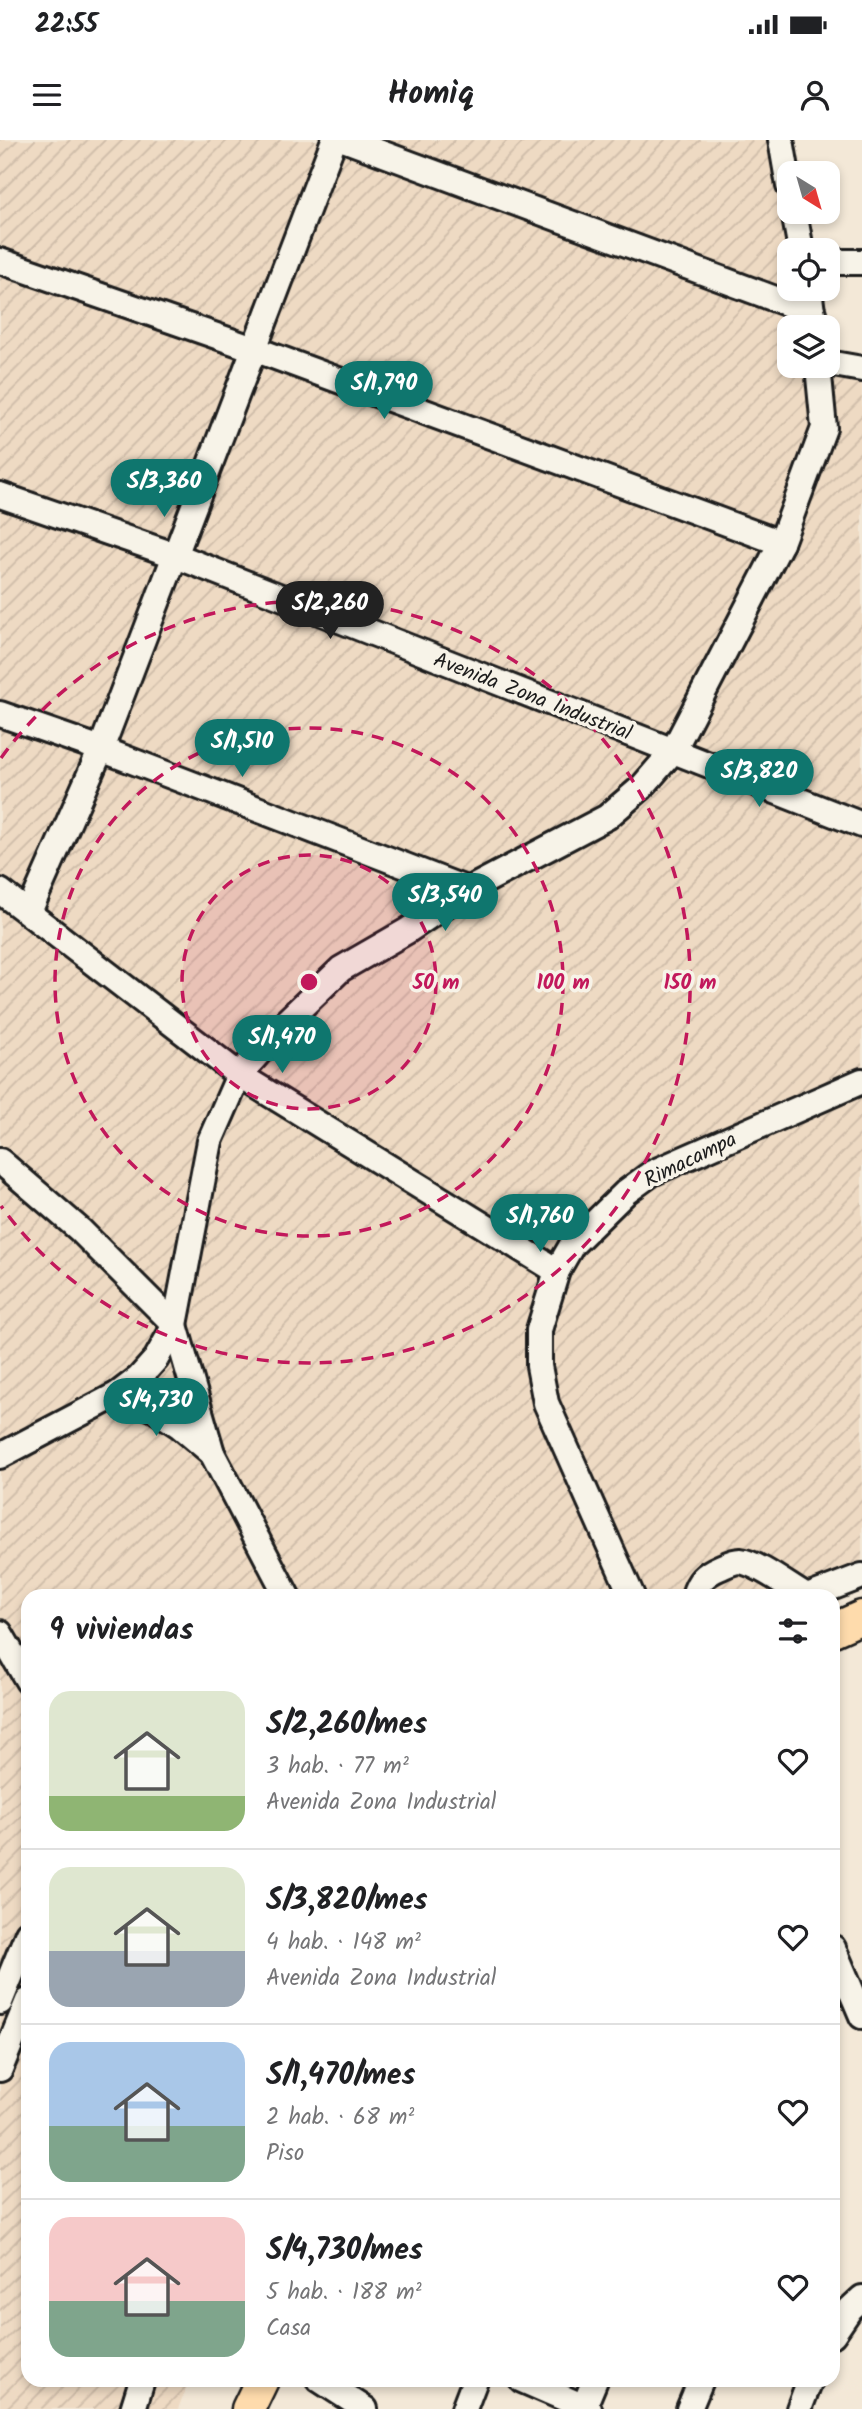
<!DOCTYPE html>
<html lang="es">
<head>
<meta charset="utf-8">
<style>
	:root { --surface:#fff; --page:#f6f6f6; --text:#202124; --muted:#757577; --line:#e0e0e0; --accent:#0f766e }
	body { margin:0; font-family:Kalam,sans-serif; background:var(--page); color:var(--text); height:100vh; display:flex; flex-direction:column; font-size:26px; white-space:nowrap }
	* { box-sizing:border-box; margin:0 }
	p { font-size:23px; color:var(--muted) }
	.icon { flex:none; width:38px; height:38px; fill:none; stroke:currentColor; stroke-width:2; stroke-linecap:round; stroke-linejoin:round }
	.map { position:relative; flex:1; overflow:hidden }
	.sheet { position:absolute; left:21px; top:1449px; width:819px; height:798px; display:flex; flex-direction:column; background:var(--surface); border-radius:21px; box-shadow:0 4px 10px #0003 }
	.sheet>* { flex:none }
	.needle { width:46px; rotate:143deg }
	.buttons { position:absolute; left:777px; top:21px; display:grid; gap:14px }
	.buttons a { display:grid; place-items:center; width:63px; height:63px; border-radius:14px; background:var(--surface); box-shadow:0 4px 10px #0003; font-size:35px }
	.price { position:absolute; translate:-50% -60px; padding:0 16px; border-radius:24px; background:var(--accent); color:#fff; font-size:23px; line-height:46px; filter:drop-shadow(0 2px 4px #0008) }
	.price::after { content:''; position:absolute; left:50%; top:42px; width:21px; height:16px; margin-left:-10px; background:inherit; clip-path:polygon(0 0,100% 0,50% 100%) }
	.price.selected { background:#222; color:#fff }
	ul { padding:0; list-style:none }
	li { display:flex; align-items:center; gap:21px; height:175px; padding:0 28px }
	li+li { border-top:2px solid var(--line) }
	li span { display:grid; place-items:center; flex:none; width:196px; height:140px; border-radius:21px; color:#555 }
	li>.icon { margin-inline-start:auto }
	span .icon { width:84px; height:84px; fill:#fffc; stroke-width:1 }
	li b { font-size:30px }
	h2 { display:flex; justify-content:space-between; align-items:center; height:84px; padding:0 28px; font-size:30px }
	.status { display:flex; justify-content:space-between; align-items:center; height:49px; padding:0 35px; background:var(--surface); direction:ltr }
	.status svg { height:19px; fill:currentColor }
	header { display:flex; justify-content:space-between; align-items:center; height:91px; padding:0 28px; background:var(--surface); font-size:32px; font-weight:600 }
	.map>svg:first-child { display:block }
	.industrial { fill:url(#industrial-furrows) }
	.lines { fill:none; stroke-linecap:round; stroke-linejoin:round }
	.minor-casing { stroke:#1c1c1c; stroke-width:30 }
	.major-casing { stroke:#1c1c1c; stroke-width:37 }
	.minor { stroke:#f7f3e8; stroke-width:24 }
	.major { stroke:#fedbac; stroke-width:32 }
	.ring { fill:none; stroke:#c2185b; stroke-width:3.5; stroke-dasharray:12 9 }
	.labels { text-anchor:middle; stroke-width:7; stroke-linejoin:round; paint-order:stroke }
	.street-label { font-size:21px; fill:#1c1c1c; stroke:#f7f3e8 }
	.centre { fill:#c2185b; stroke:#f7f3e8; stroke-width:3.5 }
	.ring-label { font-size:21px; text-anchor:middle; font-weight:bold; fill:#c2185b; stroke:#f7f3e8; stroke-width:7; stroke-linejoin:round; paint-order:stroke }
</style>
</head>
<body>
<div class="status"><b>22:55</b><svg viewBox="0 0 49 12"><path d="M0 12V9h3v3zM5 12V6h3v6zM10 12V3h3v9zM15 12V0h3v12zM26 1h20v11H26zM47 4h2v5h-2z"/></svg></div>
<header><svg class="icon" aria-label="menu" viewBox="0 0 24 24"><path d="M4 6h16M4 12h16M4 18h16"/></svg>Homiq<svg class="icon" aria-label="person" viewBox="0 0 24 24"><circle cx="12" cy="8" r="4"/><path d="M4 21q1-7 8-7t8 7"/></svg></header>
<div class="map">
<svg width="862" height="2269" viewBox="0 0 862 2269">
	<defs>
		<pattern id="industrial-furrows" width="10" height="10" patternUnits="userSpaceOnUse" patternTransform="scale(1.75)"><rect width="10" height="10" fill="#eedac3"/><path d="M-1 1l2-2M0 10L10 0M9 11l2-2" fill="none" stroke="#ccbaa7"/></pattern>
	</defs>
	<rect width="100%" height="100%" fill="#f3e8d7"/>
	<filter id="ink" filterUnits="userSpaceOnUse"><feTurbulence type="fractalNoise" baseFrequency=".0143" numOctaves="2"/><feDisplacementMap in="SourceGraphic" scale="14" xChannelSelector="R" yChannelSelector="G"/><feConvolveMatrix kernelMatrix="1 2 1 2 8 2 1 2 1" color-interpolation-filters="sRGB"/></filter>
	<g filter="url(#ink)">
		<polygon class="industrial" points="0,0 768,0 789,127 789,149 792,149 796,187 789,187 789,226 828,226 828,224 848,241 862,243 862,1420 789,1456 28,1456 28,2240 189,2240 178,2269 0,2269"/>
		<g class="lines">
			<g class="minor-casing">
				<g id="minor">
					<polyline points="346,0 813,173"/>
					<polyline points="781,0 789,46"/>
					<polyline points="794,72 801,110"/>
					<polyline points="0,121 254,209 781,403"/>
					<polyline points="828,122 862,122"/>
					<polyline points="809,149 814,187"/>
					<polyline points="828,223 862,229"/>
					<polyline points="0,355 174,415 862,685"/>
					<polyline points="0,574 101,609 468,750"/>
					<polyline points="0,751 239,935 557,1131"/>
					<polyline points="29,772 101,609 334,0"/>
					<polyline points="0,1021 80,1090 175,1185 212,1313 287,1456"/>
					<polyline points="118,1254 154,1269 180,1286 212,1313"/>
					<polyline points="0,1316 118,1254 139,1238 156,1219 175,1185 210,1001 239,935 288,880 341,829 407,791 468,750 607,677 642,647 673,611 781,403 824,288 818,226"/>
					<polyline points="632,1456 546,1263 539,1226 539,1190 557,1131 572,1105 626,1052 652,1033 862,941"/>
					<path d="M694,1456C698,1441 705,1434 719,1428C726,1425 733,1421 740,1421C758,1423 789,1447 805,1456"/>
					<polyline points="810,1456 862,1436"/>
					<polyline points="0,1493 28,1541"/>
					<polyline points="833,1808 862,1876"/>
					<polyline points="0,1862 28,1793"/>
					<polyline points="0,1929 28,1861"/>
					<polyline points="833,2194 850,2169 862,2158"/>
					<polyline points="320,2240 365,2269"/>
					<polyline points="522,2240 589,2269"/>
					<polyline points="133,2269 142,2240"/>
					<polyline points="464,2269 475,2240"/>
					<polyline points="583,2269 595,2240"/>
					<polyline points="689,2269 701,2240"/>
					<polyline points="799,2269 810,2240"/>
				</g>
			</g>
			<g class="major-casing">
				<g id="major">
					<polyline points="833,1490 862,1477"/>
					<polyline points="248,2269 262,2240"/>
				</g>
			</g>
			<use href="#minor" class="minor"/>
			<use href="#major" class="major"/>
		</g>
	</g>
	<circle cx="309" cy="842" r="127" fill="#c2185b" fill-opacity=".12"/>
	<g class="ring">
		<circle cx="309" cy="842" r="127"/>
		<circle cx="309" cy="842" r="254"/>
		<path d="M1 618A381 381 0 1 1 1 1066"/>
	</g>
	<g class="labels">
		<g class="street-label">
			<text transform="translate(533 556) rotate(21)" y="7">Avenida Zona Industrial</text>
			<text transform="translate(690 1019) rotate(-26)" y="7">Rimacampa</text>
		</g>
	</g>
	<circle cx="309" cy="842" r="10" class="centre"/>
	<g class="ring-label">
		<text x="436" y="849">50 m</text>
		<text x="563" y="849">100 m</text>
		<text x="690" y="849">150 m</text>
	</g>
</svg>
<div class="buttons">
<a><svg class="needle" viewBox="-14 -14 28 28"><path d="M0-13l5 13h-10z" fill="#e53935"/><path d="M0 13l5-13h-10z" fill="#757577"/></svg></a>
<a><svg class="icon" aria-label="locate" viewBox="0 0 24 24"><circle cx="12" cy="12" r="6"/><path d="M12 2v4M12 18v4M2 12h4M18 12h4"/></svg></a>
<a><svg class="icon" aria-label="layers" viewBox="0 0 24 24"><path d="M12 4l9 5-9 5-9-5zM3 14l9 5 9-5"/></svg></a>
</div>
<b class="price" style="left:384px;top:281px">S/1,790</b>
<b class="price" style="left:164px;top:379px">S/3,360</b>
<b class="price selected" style="left:330px;top:501px">S/2,260</b>
<b class="price" style="left:242px;top:639px">S/1,510</b>
<b class="price" style="left:759px;top:669px">S/3,820</b>
<b class="price" style="left:445px;top:793px">S/3,540</b>
<b class="price" style="left:282px;top:935px">S/1,470</b>
<b class="price" style="left:540px;top:1114px">S/1,760</b>
<b class="price" style="left:156px;top:1298px">S/4,730</b>
<section class="sheet">
<h2>9 viviendas<svg class="icon" aria-label="filters" viewBox="0 0 24 24"><path d="M4 7h16M4 17h16"/><circle cx="9" cy="7" r="2"/><circle cx="15" cy="17" r="2"/></svg></h2>
<ul>
<li><span style="background:linear-gradient(#dfe7d0 75%,#8fb573 0)"><svg class="icon" aria-label="home" viewBox="0 0 24 24"><path d="M3 11l9-7 9 7M6 9v11h12V9"/></svg></span><div><b>S/2,260/mes</b><p>3 hab. · 77 m²</p><p>Avenida Zona Industrial</p></div><svg class="icon" aria-label="heart" viewBox="0 0 24 24"><path d="M12 20l-8-8c-3-5 5-10 8-4 3-6 11-1 8 4z"/></svg></li>
<li><span style="background:linear-gradient(#dfe7d0 60%,#9aa5b1 0)"><svg class="icon" aria-label="home" viewBox="0 0 24 24"><path d="M3 11l9-7 9 7M6 9v11h12V9"/></svg></span><div><b>S/3,820/mes</b><p>4 hab. · 148 m²</p><p>Avenida Zona Industrial</p></div><svg class="icon" aria-label="heart" viewBox="0 0 24 24"><path d="M12 20l-8-8c-3-5 5-10 8-4 3-6 11-1 8 4z"/></svg></li>
<li><span style="background:linear-gradient(#a9c7e8 60%,#7fa58c 0)"><svg class="icon" aria-label="home" viewBox="0 0 24 24"><path d="M3 11l9-7 9 7M6 9v11h12V9"/></svg></span><div><b>S/1,470/mes</b><p>2 hab. · 68 m²</p><p>Piso</p></div><svg class="icon" aria-label="heart" viewBox="0 0 24 24"><path d="M12 20l-8-8c-3-5 5-10 8-4 3-6 11-1 8 4z"/></svg></li>
<li><span style="background:linear-gradient(#f6c9c9 60%,#7fa58c 0)"><svg class="icon" aria-label="home" viewBox="0 0 24 24"><path d="M3 11l9-7 9 7M6 9v11h12V9"/></svg></span><div><b>S/4,730/mes</b><p>5 hab. · 188 m²</p><p>Casa</p></div><svg class="icon" aria-label="heart" viewBox="0 0 24 24"><path d="M12 20l-8-8c-3-5 5-10 8-4 3-6 11-1 8 4z"/></svg></li>
</ul>
</section>
</div>
</body>
</html>
